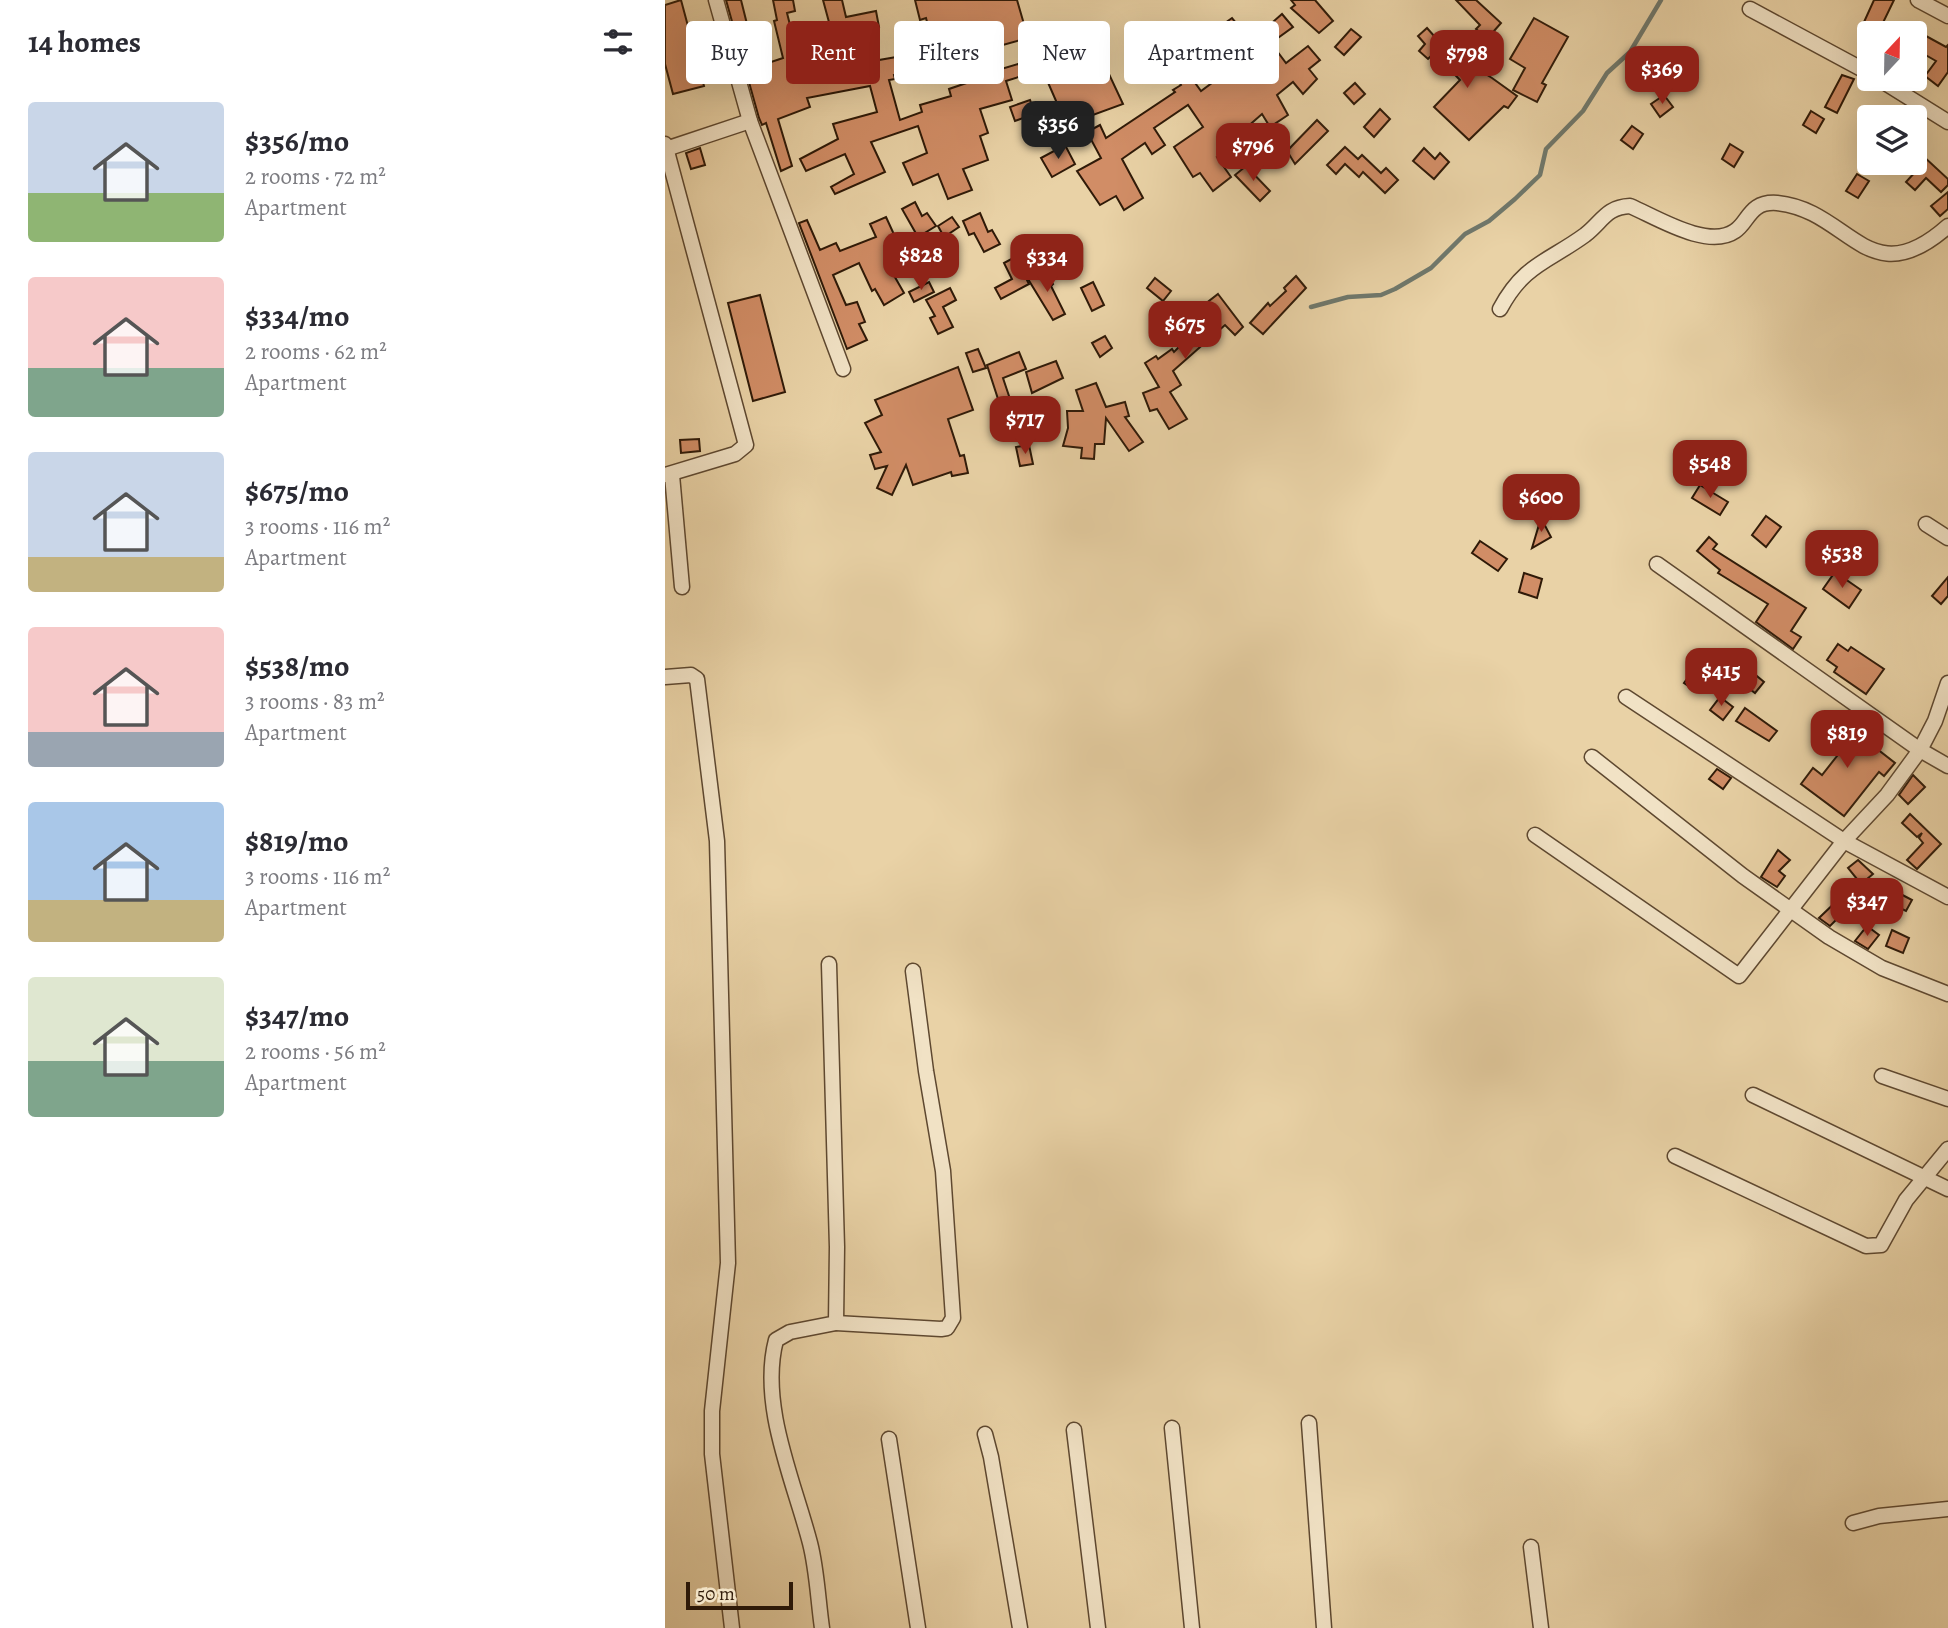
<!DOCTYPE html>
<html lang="en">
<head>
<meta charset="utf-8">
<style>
	:root { --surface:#fff; --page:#f7f7f7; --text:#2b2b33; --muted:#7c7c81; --accent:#8f2418 }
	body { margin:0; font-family:Alegreya,serif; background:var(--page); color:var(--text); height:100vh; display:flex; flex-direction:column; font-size:26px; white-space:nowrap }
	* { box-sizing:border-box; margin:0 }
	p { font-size:23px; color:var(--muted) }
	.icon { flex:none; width:38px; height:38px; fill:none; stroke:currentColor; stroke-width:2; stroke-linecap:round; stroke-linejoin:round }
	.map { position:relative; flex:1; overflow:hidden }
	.sheet { display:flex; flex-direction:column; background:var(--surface); width:665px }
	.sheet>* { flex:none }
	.hud { position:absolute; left:21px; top:21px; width:665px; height:63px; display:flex; gap:14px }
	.needle { width:46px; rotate:22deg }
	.fabs { position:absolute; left:1192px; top:21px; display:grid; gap:14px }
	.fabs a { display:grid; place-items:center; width:70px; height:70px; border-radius:7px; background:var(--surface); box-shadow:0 7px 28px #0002; font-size:35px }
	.scale { position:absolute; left:21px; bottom:18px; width:107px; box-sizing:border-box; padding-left:7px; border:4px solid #2f1a08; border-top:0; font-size:19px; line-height:24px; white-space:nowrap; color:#2f1a08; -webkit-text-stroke:5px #f1e2c5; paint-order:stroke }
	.price { position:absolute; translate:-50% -60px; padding:0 16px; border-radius:14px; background:var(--accent); color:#fff; font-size:23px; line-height:46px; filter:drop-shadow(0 2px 4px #0008) }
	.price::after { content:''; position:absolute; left:50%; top:42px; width:21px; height:16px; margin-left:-10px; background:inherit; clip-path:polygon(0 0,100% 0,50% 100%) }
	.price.on { background:#222; color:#fff }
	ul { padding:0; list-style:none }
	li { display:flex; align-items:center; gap:21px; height:175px; padding:0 28px }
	li span { display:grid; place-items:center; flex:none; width:196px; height:140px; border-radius:7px; color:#555 }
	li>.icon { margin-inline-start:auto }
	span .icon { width:84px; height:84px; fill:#fffc; stroke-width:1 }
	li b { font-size:30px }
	h2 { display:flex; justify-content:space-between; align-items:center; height:84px; padding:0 28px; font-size:30px }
	.tag { padding:0 24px; border-radius:7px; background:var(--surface); box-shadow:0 7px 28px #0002; font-size:24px; line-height:63px }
	.tag.on { background:var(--accent); color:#fff }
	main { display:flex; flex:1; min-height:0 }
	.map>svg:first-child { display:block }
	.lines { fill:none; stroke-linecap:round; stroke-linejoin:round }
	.stream { stroke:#6f786c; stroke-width:4.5 }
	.building { fill:#d18d66; stroke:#2f1a08; stroke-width:2; fill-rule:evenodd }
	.minor-casing { stroke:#5e4830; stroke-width:17 }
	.minor { stroke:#f1e2c5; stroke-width:14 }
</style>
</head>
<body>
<main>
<section class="sheet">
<h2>14 homes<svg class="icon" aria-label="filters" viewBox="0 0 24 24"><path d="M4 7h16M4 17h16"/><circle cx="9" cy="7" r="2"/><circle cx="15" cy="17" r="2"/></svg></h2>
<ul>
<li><span style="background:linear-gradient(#c9d6e8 65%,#8fb573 0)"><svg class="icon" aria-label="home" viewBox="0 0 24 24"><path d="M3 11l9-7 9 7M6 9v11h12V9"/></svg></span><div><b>$356/mo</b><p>2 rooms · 72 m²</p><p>Apartment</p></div></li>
<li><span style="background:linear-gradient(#f6c9c9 65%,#7fa58c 0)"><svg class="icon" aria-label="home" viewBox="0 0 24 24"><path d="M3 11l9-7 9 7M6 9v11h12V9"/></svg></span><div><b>$334/mo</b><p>2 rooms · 62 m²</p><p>Apartment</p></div></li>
<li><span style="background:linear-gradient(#c9d6e8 75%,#c2b280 0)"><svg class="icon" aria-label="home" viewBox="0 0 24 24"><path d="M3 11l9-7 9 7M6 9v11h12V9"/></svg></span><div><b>$675/mo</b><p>3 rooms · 116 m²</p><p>Apartment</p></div></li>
<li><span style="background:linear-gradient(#f6c9c9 75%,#9aa5b1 0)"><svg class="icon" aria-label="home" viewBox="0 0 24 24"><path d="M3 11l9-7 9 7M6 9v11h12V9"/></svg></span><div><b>$538/mo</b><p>3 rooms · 83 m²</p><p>Apartment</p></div></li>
<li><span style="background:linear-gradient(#a9c7e8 70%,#c2b280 0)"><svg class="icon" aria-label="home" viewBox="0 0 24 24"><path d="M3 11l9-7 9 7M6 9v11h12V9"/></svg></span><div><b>$819/mo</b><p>3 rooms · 116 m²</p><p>Apartment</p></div></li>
<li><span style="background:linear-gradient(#dfe7d0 60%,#7fa58c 0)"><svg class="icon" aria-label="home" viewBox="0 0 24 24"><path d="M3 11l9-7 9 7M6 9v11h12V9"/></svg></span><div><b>$347/mo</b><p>2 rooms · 56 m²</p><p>Apartment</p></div></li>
</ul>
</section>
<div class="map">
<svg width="1283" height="1628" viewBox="0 0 1283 1628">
	<rect width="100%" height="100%" fill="#e9d2a6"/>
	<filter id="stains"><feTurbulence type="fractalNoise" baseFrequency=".00286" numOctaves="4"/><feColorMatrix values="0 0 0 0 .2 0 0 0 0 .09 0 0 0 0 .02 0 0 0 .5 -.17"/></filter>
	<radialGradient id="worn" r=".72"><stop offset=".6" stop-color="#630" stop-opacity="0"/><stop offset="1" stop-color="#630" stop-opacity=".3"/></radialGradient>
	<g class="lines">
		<polyline class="stream" points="646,307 683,297 716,295 730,289 766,268 800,234 824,221 850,199 875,175 881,149 918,111 942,73 965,52 996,0"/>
	</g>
	<g class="building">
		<polygon points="16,0 39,86 8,94 0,64 0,5"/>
		<path d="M61,0H76L83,28L88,27L91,40L86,41L91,67L118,58L109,21L112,20L108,0H128L130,11L122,13L130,45L168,37L158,0H177L181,17L211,11L214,27L200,29L208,61L243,55L241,47L267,41L261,18L255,20L250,0H352L363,38L327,48L333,70L360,62L359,56L376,51L382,74L365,78L363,74L341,81L347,100L315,109L323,133L315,136L323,160L298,169L307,190L283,199L273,174L248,185L238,163L262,153L253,126L206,142L220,172L170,194L166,187L189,174L180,154L141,171L135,159L173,139L168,124L212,112L205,86L142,98L145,107L113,119L127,166L116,171L101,123L97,125L94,118ZM312,51L319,77L284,89L286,96L255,105L257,112L235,120L224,80L230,79L229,75L264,68L263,64Z"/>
		<polygon points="626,0 650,0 668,21 654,33 626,8 630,5"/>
		<polygon points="791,0 811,0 836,23 822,39 811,29 815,25"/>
		<polygon points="1209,0 1229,0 1213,33 1194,33"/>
		<polygon points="617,14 628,27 606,43 621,63 643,46 655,60 644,69 652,79 638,94 628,82 612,95 623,115 605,127 597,114 580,129 594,147 581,156 571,144 552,157 566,177 548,191 535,173 528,177 509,147 538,127 523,105 489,128 500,145 487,154 480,143 457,159 478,198 459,210 451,196 435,205 412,171 436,158 422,132 435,125 441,138 510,92 508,90 516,85 511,76 520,69 536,91 571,65 558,46 551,51 540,37 567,18 586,41"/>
		<polygon points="869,18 903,37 877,83 881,85 872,102 848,90 860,68 845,59"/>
		<polygon points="762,28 777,45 780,41 805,67 806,65 827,78 852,96 843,108 839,106 804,140 769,107 795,80 769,53 763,59 754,51 760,44 753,36"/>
		<polygon points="686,29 696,37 679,55 670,47"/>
		<polygon points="1250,30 1281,47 1283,45 1283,72 1273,86 1260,76 1271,61 1250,49"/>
		<polygon points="424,63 434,79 444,74 458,104 365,138 358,118 350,121 345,107 365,100 372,118 395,110 381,78 396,71 399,78"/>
		<polygon points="1177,75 1189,79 1172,113 1160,107"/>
		<polygon points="690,83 700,94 689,104 679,93"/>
		<polygon points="999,95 1008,107 995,117 986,104"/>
		<polygon points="715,109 725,119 709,137 699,127"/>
		<polygon points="1146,111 1159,119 1151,133 1138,125"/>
		<polygon points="652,120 663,131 630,164 622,151"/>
		<polygon points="967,126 978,134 968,149 956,140"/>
		<polygon points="1065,144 1078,152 1069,167 1057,159"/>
		<polygon points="400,145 410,164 387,177 376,158"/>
		<polygon points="680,147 693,159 697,155 716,173 721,168 733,180 720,193 698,172 694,177 680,164 671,174 662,165"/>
		<polygon points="35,148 40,165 26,169 21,153"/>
		<polygon points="759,148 770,159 775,153 784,162 769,179 748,161"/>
		<polygon points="1257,155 1283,179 1283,185 1276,192 1261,178 1250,190 1241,182 1252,170 1247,166"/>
		<polygon points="581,166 605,191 595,201 570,175"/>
		<polygon points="1192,174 1204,181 1193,198 1181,191"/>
		<polygon points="1283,192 1283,209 1275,216 1266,206"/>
		<polygon points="250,202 257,216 262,213 271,226 253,237 237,209"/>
		<polygon points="315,213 323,232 327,230 335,244 319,252 309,233 304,235 298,221"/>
		<polygon points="221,217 243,265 227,272 239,293 219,305 210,289 207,291 194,263 168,275 181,305 192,302 200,322 194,324 202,340 182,349 134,223 142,220 155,250 171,243 175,251 211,237 205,224"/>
		<polygon points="287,217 294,227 279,237 273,226"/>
		<polygon points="350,257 364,284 336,299 330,288 347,279 339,263"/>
		<polygon points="378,269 388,284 386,286 400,314 388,320 363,279"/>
		<polygon points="631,276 641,288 598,334 585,323 603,303 605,306 621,291 619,288"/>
		<polygon points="490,278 506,291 498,301 482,288"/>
		<polygon points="264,282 269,292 249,302 244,292"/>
		<polygon points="428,282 439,305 427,311 416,288"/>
		<polygon points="285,288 291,300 278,307 288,327 273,334 265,318 270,316 261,300"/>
		<polygon points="553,294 578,327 570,335 560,325 508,371 516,385 505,392 522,419 504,429 492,409 485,411 478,393 494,387 480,363 491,356 493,359 507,349 509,352 543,318 535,308"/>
		<polygon points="95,295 120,392 88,401 63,303"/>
		<polygon points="440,336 447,348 435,357 427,343"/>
		<polygon points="313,349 321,368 308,372 301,353"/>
		<polygon points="354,352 361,369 338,378 345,399 334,402 322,365"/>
		<polygon points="391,361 398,378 367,393 361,372"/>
		<polygon points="293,367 308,410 283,419 295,456 299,455 303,473 287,476 286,472 248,485 241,465 227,495 212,488 222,466 210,469 205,455 216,452 200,423 217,415 210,400"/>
		<polygon points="431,383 441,407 460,402 464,416 460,417 478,442 464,451 441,418 439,444 430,444 429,459 416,458 417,448 398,446 403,428 402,411 418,411 411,390"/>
		<polygon points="34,439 35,451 16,453 15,440"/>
		<polygon points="364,445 368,464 355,466 351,447"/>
		<polygon points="1035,485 1063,502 1055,515 1027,498"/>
		<polygon points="1101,516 1116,527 1101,547 1087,535"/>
		<polygon points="876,518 886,537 867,548"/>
		<polygon points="1044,537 1052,544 1048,549 1141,608 1126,631 1136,637 1128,649 1091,622 1103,604 1053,573 1055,570 1032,551"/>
		<polygon points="815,541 842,559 833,571 807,553"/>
		<polygon points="1170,572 1196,590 1184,608 1158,589"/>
		<polygon points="859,573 877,579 872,598 854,592"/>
		<polygon points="1283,577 1283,596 1276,604 1267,596"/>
		<polygon points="1173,644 1183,651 1186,647 1219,669 1201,694 1169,672 1172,667 1162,660"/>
		<polygon points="1081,667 1099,682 1090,693 1072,679"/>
		<polygon points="1030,668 1041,675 1029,690 1019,683"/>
		<polygon points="1055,697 1068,707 1058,720 1045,710"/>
		<polygon points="1080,708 1112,731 1104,741 1071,721"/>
		<polygon points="1167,721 1185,736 1189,731 1230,763 1219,776 1214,772 1179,816 1136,784 1148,768 1157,775 1176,751 1156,735"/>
		<polygon points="1052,769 1066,778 1058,789 1044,779"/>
		<polygon points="1248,775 1260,787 1243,804 1234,795"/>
		<polygon points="1245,814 1276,844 1252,869 1242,860 1258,843 1254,838 1257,833 1252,837 1237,823"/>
		<polygon points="1113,850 1125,860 1114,871 1120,876 1112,887 1096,877"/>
		<polygon points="1193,860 1208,874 1196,884 1183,868"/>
		<polygon points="1226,889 1247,900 1241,911 1220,901"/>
		<polygon points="1176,897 1185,906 1165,926 1154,918"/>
		<polygon points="1202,926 1214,935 1203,949 1190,941"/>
		<polygon points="1227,930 1244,938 1238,953 1221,946"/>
	</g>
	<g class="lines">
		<g class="minor-casing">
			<g id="minor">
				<polyline points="51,0 85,121 178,369"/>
				<polyline points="1253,0 1283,16"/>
				<polyline points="1085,9 1204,73"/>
				<polyline points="1214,79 1283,122"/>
				<polyline points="0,144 81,445 70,454 0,475"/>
				<polyline points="1,149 85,121"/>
				<path d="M835,309C859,264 883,262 920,235C937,222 941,207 965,206C991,217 1043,250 1070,231C1084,222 1084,201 1112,203C1185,210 1203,297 1283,226"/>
				<polyline points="7,475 17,587"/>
				<polyline points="1261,524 1283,538"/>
				<polyline points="992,564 1255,750 1283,766"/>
				<polyline points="0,677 26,675 32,679 52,841 63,1263 47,1411 47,1454 67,1628"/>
				<polyline points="961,697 1179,841 1283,897"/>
				<polyline points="927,757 1078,876 1164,937 1217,968 1283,994"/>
				<polyline points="870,835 1074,976 1179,841 1222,795 1255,750 1270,721 1283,683"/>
				<polyline points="1217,1076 1283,1099"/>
				<polyline points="1088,1095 1283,1189"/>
				<polyline points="1010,1156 1201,1246 1216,1245 1241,1200 1283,1149"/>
				<polyline points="171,1323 276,1329 282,1328 288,1318 278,1171 261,1071 248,971"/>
				<polyline points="644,1423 659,1628"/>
				<polyline points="507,1428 527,1628"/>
				<polyline points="409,1430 433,1628"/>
				<polyline points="320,1434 326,1457 355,1628"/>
				<polyline points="224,1439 253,1628"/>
				<polyline points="1188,1523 1214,1516 1283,1509"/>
				<polyline points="866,1547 876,1628"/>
				<path d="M157,1628C153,1600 152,1570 145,1543C129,1481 94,1405 111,1340L125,1332L171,1323L172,1247L164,964"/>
			</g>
		</g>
		<use href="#minor" class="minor"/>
	</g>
	<rect width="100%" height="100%" filter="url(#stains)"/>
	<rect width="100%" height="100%" fill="url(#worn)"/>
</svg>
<div class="fabs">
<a><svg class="needle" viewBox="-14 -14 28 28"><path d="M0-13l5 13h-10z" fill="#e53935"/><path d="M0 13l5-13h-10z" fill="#7c7c81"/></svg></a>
<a><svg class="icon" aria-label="layers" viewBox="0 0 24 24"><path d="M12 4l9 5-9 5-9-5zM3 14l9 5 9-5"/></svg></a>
</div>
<div class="scale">50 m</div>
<b class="price" style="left:802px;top:90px">$798</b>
<b class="price" style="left:997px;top:106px">$369</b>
<b class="price on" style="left:393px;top:161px">$356</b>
<b class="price" style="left:588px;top:183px">$796</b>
<b class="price" style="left:256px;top:292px">$828</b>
<b class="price" style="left:382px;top:294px">$334</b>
<b class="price" style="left:520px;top:361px">$675</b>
<b class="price" style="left:360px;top:456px">$717</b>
<b class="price" style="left:1045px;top:500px">$548</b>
<b class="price" style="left:876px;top:534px">$600</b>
<b class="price" style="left:1177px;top:590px">$538</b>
<b class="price" style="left:1056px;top:708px">$415</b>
<b class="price" style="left:1182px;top:770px">$819</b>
<b class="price" style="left:1202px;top:938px">$347</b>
<div class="hud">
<a class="tag">Buy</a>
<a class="tag on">Rent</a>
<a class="tag">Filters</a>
<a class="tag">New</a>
<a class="tag">Apartment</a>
</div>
</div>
</main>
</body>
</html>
